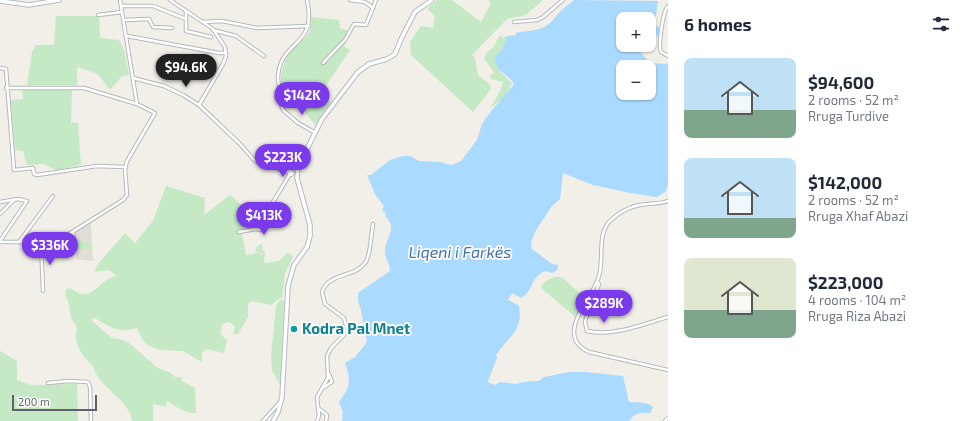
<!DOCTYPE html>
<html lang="en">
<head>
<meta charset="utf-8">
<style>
	:root { --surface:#fff; --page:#f6f6f7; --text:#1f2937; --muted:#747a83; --accent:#7c3aed }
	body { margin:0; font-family:"Exo 2",sans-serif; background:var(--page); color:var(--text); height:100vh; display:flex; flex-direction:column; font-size:15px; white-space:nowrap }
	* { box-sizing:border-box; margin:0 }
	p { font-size:13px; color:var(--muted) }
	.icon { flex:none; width:22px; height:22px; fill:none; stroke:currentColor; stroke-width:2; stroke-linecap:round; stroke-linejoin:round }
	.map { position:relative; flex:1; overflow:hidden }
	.sheet { display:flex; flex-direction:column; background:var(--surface); width:300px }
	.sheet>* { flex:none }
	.fabs { position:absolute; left:616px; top:12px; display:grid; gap:8px }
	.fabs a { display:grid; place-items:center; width:40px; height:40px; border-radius:8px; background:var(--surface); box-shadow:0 1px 3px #0004; font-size:20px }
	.scale { position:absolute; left:12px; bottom:10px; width:85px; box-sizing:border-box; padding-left:4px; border:2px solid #5f6368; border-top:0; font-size:11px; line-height:14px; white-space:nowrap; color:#5f6368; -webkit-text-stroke:3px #fff; paint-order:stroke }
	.price { position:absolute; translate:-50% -34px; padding:0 9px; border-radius:14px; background:var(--accent); color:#fff; font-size:13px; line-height:26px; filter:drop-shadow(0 1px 2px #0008) }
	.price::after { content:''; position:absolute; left:50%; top:24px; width:12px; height:9px; margin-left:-6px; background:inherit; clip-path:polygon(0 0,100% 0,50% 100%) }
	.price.current { background:#222; color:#fff }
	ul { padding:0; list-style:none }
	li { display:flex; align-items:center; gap:12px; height:100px; padding:0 16px }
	li span { display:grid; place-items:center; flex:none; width:112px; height:80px; border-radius:8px; color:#555 }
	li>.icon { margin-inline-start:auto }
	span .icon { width:48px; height:48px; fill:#fffc; stroke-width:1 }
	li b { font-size:17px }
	h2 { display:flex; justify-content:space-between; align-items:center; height:48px; padding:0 16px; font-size:17px }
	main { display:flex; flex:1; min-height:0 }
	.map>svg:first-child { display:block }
	.education { fill:#e1ded6 }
	.green { fill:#c5e8c5 }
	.water { fill:#aadaff; fill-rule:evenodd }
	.pier { fill:#f1efe8 }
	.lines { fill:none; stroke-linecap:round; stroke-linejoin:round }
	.street-casing { stroke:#b5b8bc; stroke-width:4.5 }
	.secondary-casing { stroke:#b6babf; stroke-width:5.5 }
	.street { stroke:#fff; stroke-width:2.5 }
	.secondary { stroke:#fff; stroke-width:3.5 }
	.culture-dot { fill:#0f9aa8; stroke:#fff; stroke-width:1.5 }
	.labels { text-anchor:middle; stroke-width:3.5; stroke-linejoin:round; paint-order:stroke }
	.culture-label { font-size:15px; font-weight:bold; fill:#0d838f; stroke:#fff; text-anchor:start }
	.water-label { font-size:16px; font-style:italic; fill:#4174aa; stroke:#fff }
</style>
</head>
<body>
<main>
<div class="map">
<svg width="668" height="421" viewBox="0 0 668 421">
	<rect width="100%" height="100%" fill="#f1efe8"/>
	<polygon class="education" points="91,222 93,261 76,259 75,231"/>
	<g class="green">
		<polygon points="437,0 452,0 481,22 491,3 488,0 543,0 526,15 507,19 472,55 475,58 478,75 490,84 491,89 473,112 411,55 410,42 421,26 433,28 435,16 427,9"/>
		<polygon points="56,16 99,16 100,38 119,40 125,52 129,75 122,76 110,90 98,74 77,67 77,85 27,85 32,52 36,45 54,45"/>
		<path d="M311,17L339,20L340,28L351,32L344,46L350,50L319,96L331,102L315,125L303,110L312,96L296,87L285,105C284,95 280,85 281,77C282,69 285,59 289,53C300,38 313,40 311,17Z"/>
		<polygon points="500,35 503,38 507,36 500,72 512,83 505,96 493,106 491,106 500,92 503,82 491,79 489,76 494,73 484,58 487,52 493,48"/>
		<polygon points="22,90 72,90 71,122 78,123 81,165 56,170 44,164 27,165 23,151 15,150 11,100 23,99"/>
		<path d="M166,186L205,198L204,215L230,195L255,217L242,234L246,255L262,252H255L257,246L262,244L263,251H265L264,263L279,261L287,253L291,254L293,257L285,273L282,298L277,300L272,305L252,301L248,304V317L238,334H233L235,327L231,323L227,322L222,325L220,333L227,341L224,353L206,349L202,353V362L183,351L160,350L149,346L143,341L137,328C119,334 110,327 95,318L92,319V321L112,338L120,339L129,343L158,368L171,373L175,377H181L182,381L195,388L196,413C184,413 177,407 167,401L166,407L153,404V421H132C132,402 97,386 93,366C85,359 77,349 76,338C75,334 78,328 76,325C70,318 70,314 69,305C69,300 65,297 65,291L68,288C74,289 80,296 86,294C97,292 104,277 117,276L109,270L94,272L98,264L125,233L135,243L153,221Z"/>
		<polygon points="76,242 92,243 92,250 75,249"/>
		<polygon points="554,277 562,277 587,300 577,318 541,288 543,283"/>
		<polygon points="281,300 284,300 280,385 272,371 271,357 276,307 278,302"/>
		<polygon points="0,351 17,361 17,380 31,385 77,384 78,421 0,421"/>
	</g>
	<path class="water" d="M574,0L658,1L655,23L656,26L659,27V34L649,44V19H623V45H648L640,50C644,61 658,66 668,63V186L665,192L657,197L630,193L593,185L563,173L560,199L552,206L536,230L531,242L532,249L552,264L558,265V269L553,273L544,271C530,280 535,284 527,293C524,297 520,298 518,302C525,331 510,334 496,355L497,358L488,381L489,383L496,385L499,382L516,384L523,382L539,381L544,377L569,372H586L623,376L629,402C638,403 646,401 653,407L650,413C642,412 633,413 630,421H342L343,412L339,402C351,385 351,382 345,363L355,357L367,342L361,310L358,301V293L390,271C390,264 385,258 385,252C385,236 399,230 385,216L386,214L382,210L384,206L375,194L367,175H371L390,160L403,156H410L419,161L441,162L447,164L452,165L461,161L477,140L482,124L488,115L514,84C508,73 497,75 495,57L504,47L507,36L516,35V33C527,30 539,32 549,24C554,20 557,14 562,10C566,6 570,4 574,0ZM623,67H649V93H623Z"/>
	<polygon class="pier" points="512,293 523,299 520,302 520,306 508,300"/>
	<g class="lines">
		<g class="street-casing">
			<g id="street">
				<polyline points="170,0 213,29 225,47 226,56 223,64 199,105"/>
				<path d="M307,0C318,48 280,39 278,77C278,84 280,89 281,95C282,101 280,105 283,110L298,123L314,132"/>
				<polyline points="350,0 365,2 373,8"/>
				<polyline points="121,6 153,6 186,19"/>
				<path d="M668,6C663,11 658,45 661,52L668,56"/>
				<polyline points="186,12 186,31 211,37"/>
				<polyline points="98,15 122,12"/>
				<polyline points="124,20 149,19 153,27 172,28"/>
				<polyline points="203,22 222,21 257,28 309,26"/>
				<polyline points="514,22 537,20 543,17 563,0"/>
				<polyline points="213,30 236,36 264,56"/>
				<polyline points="127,36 219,53 226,53"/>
				<polyline points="323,63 345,40 354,24 366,25 376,0"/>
				<polyline points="0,68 6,69 14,170 33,168 34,174 37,175 97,166 126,167"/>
				<polyline points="133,78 164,86 183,95 199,105 239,143 255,161 289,172"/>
				<polyline points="6,88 84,88 137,104"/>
				<polygon points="290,171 293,173 291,175 289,174"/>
				<path d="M668,201C660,204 655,203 647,204C633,205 619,212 609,222C597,236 604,260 599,276C594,294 574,314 574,332C574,342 580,348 589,352L668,370"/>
				<polyline points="0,202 18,199 27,201 0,241"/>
				<polyline points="0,214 14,200"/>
				<polyline points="73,232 74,247"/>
				<polyline points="239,232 256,229 261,230 264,217 290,174"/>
				<polyline points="0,242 36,242 54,239 69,234 123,200 127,195 125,169 127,161 155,113 137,104 120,0"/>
				<polyline points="19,242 53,196"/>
				<polyline points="41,242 43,291"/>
				<path d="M597,282L599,284L586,318L585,322L587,331C613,337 644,324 668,317"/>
				<polyline points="48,383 68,381 88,382 90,387 91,421"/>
				<polyline points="323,388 332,382 329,374"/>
				<polyline points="318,408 327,415 326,421"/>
				<polyline points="263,421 280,402"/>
				<path d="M317,421L319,416L317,397L328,378L327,356L331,348L344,335L347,329L344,318L325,304L322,292C329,272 354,278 365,263C371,256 371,233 373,224"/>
				<polyline points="665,421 668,418"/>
			</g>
		</g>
		<g class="secondary-casing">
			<g id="secondary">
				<polyline points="0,1 29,5 59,0"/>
				<polyline points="273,421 278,412 282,397 288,286 294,265 307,247 310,236 310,225 297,178 298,167 322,119 358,72 369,64 387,59 395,54 402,37 415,12 432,0"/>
			</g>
		</g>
		<use href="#street" class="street"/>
		<use href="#secondary" class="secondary"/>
	</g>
	<circle class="culture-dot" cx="294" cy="329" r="4"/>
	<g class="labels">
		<g class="culture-label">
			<text x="302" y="334">Kodra Pal Mnet</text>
		</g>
		<g class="water-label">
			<text x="460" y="258">Liqeni i Farkës</text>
		</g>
	</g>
</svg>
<div class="fabs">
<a>+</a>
<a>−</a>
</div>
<div class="scale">200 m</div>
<b class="price current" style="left:186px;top:88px">$94.6K</b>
<b class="price" style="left:302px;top:116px">$142K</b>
<b class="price" style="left:283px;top:178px">$223K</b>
<b class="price" style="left:264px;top:236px">$413K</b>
<b class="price" style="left:50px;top:266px">$336K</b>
<b class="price" style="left:604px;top:324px">$289K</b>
</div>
<section class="sheet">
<h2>6 homes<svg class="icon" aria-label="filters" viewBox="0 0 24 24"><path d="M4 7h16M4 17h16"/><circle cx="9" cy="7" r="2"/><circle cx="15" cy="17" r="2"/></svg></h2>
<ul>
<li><span style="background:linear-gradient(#bfe0f5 65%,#7fa58c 0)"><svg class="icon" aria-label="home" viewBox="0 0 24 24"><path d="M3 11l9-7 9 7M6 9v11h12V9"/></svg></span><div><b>$94,600</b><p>2 rooms · 52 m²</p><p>Rruga Turdive</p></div></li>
<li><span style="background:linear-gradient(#bfe0f5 75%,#7fa58c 0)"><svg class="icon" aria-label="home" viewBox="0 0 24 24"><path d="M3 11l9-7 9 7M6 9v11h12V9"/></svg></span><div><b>$142,000</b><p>2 rooms · 52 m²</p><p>Rruga Xhaf Abazi</p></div></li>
<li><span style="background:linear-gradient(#dfe7d0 65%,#7fa58c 0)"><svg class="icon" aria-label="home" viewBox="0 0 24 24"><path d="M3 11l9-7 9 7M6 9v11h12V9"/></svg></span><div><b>$223,000</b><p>4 rooms · 104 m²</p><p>Rruga Riza Abazi</p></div></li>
</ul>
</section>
</main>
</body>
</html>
